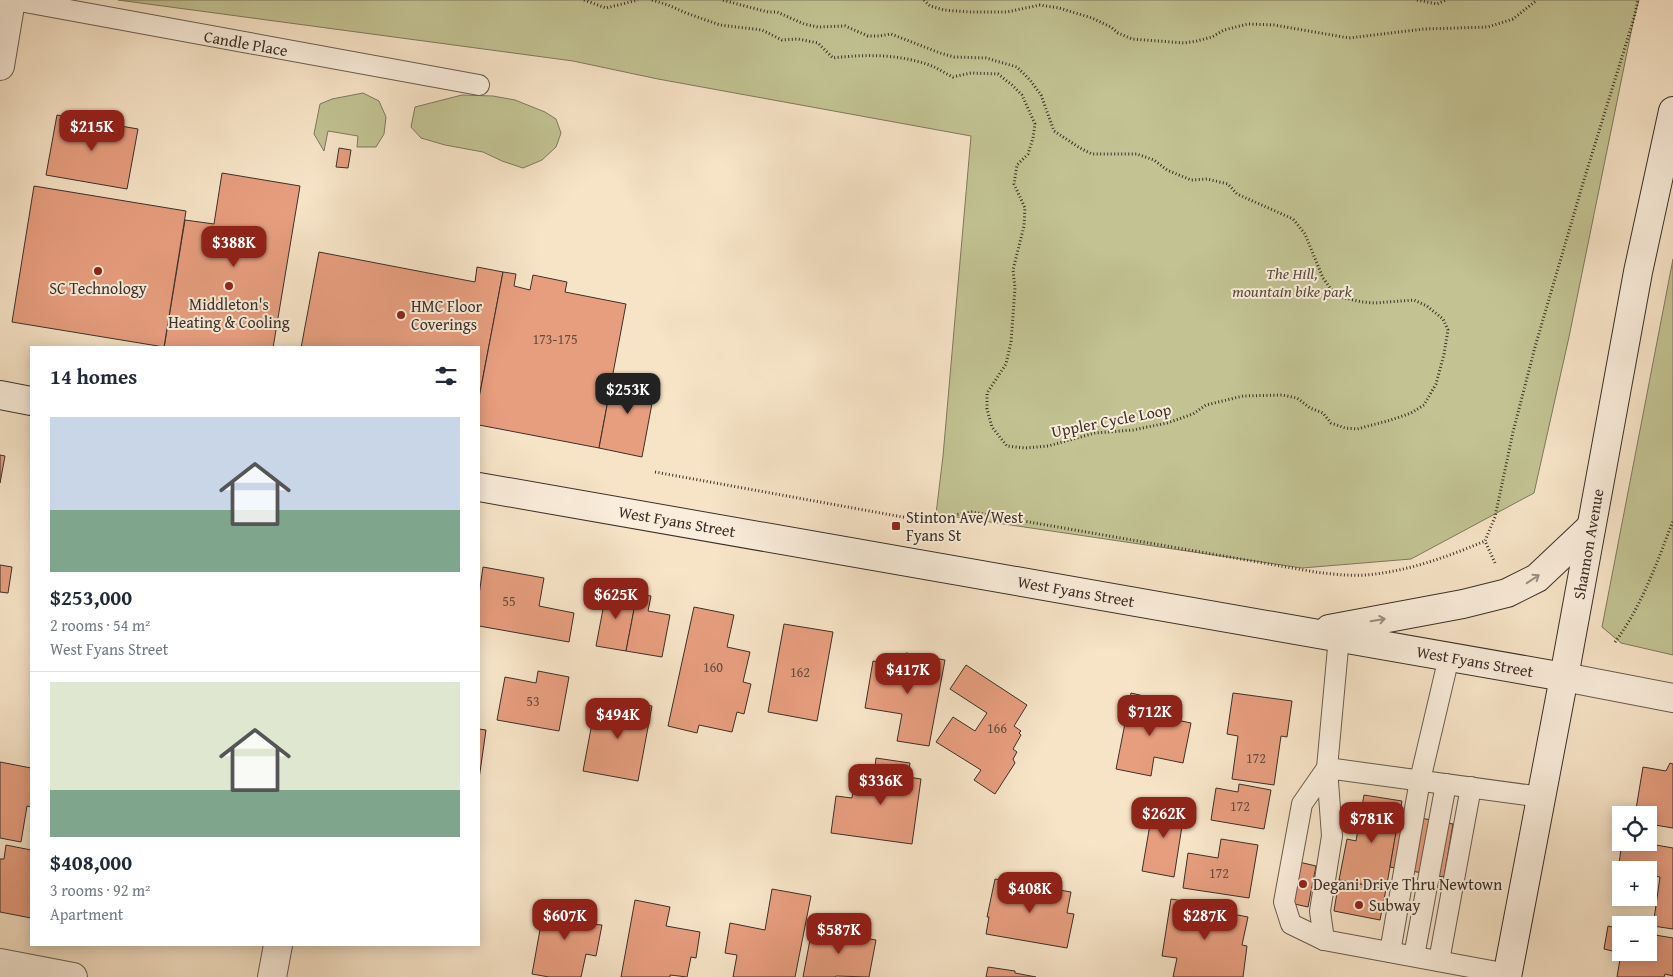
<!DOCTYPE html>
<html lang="en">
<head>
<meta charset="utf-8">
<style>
	:root { --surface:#fff; --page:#f6f6f7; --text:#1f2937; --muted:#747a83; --line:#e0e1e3; --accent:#8f2418 }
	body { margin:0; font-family:"Gentium Book Plus",serif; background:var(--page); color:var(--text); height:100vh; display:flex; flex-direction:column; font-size:19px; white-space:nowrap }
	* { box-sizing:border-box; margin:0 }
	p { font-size:16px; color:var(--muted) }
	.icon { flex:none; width:28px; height:28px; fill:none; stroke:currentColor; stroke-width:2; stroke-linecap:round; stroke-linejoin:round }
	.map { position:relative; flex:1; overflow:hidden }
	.details { position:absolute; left:30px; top:346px; width:450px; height:600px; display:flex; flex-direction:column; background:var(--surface); border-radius:0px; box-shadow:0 2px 12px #0003 }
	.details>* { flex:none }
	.controls { position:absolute; left:1612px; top:806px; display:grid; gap:10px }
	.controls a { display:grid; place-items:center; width:45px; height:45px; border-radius:0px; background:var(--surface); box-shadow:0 2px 12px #0003; font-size:25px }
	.price { position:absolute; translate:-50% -42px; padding:0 11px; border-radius:10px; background:var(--accent); color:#fff; font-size:16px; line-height:32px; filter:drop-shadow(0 1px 2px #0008) }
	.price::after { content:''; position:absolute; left:50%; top:30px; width:15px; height:11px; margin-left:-8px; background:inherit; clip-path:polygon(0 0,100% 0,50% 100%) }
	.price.active { background:#222; color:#fff }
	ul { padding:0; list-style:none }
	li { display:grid; align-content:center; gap:10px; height:265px; padding:0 20px }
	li+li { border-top:1px solid var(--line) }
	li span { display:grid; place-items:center; height:155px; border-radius:0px; color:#555 }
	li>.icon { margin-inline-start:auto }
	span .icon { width:90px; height:90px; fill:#fffc; stroke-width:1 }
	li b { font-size:21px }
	h2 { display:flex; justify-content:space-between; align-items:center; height:60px; padding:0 20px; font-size:21px }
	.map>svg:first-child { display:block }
	.green { fill:#c2c292; stroke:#7e795e }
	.building { fill:#e79e7f; stroke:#3b3029 }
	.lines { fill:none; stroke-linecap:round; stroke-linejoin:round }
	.service-casing { stroke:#6a5d50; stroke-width:22 }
	.minor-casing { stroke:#6a5d50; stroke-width:30 }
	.tertiary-casing { stroke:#6a5d50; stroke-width:30 }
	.secondary-casing { stroke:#3b3029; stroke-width:30 }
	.path { stroke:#3b3029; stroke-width:3; stroke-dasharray:1 2.5; stroke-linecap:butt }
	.service { stroke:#faeddb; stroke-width:20 }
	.minor { stroke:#faeddb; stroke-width:28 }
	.tertiary { stroke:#faeddb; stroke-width:28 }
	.secondary { stroke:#faeddb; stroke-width:28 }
	.oneway { stroke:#9a8e82 }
	.poi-dot { fill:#8f2418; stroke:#faeddb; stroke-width:2 }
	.labels { text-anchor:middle; stroke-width:4; stroke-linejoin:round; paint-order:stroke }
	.number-label { font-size:14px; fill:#664c3e }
	.street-label { font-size:16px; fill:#3b3029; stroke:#faeddb }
	.park-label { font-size:16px; font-style:italic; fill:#564d3e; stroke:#faeddb }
	.poi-label { font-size:16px; fill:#3b3029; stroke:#faeddb; text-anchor:start }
</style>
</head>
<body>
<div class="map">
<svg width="1673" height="977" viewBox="0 0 1673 977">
	<rect width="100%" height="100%" fill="#f7e4c7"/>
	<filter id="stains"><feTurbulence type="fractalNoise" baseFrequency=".004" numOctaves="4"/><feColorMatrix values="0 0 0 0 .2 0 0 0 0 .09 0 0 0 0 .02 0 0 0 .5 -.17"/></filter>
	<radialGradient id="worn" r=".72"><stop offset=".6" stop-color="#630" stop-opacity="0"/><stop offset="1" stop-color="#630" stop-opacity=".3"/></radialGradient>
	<g class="green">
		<polygon points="118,0 1639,0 1634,18 1569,337 1534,493 1411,559 1302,568 936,514 943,456 971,136 658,79 573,61"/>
		<polygon points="363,93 379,101 386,117 384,134 376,147 357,147 358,136 328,131 324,151 314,134 320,104 332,99"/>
		<polygon points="462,95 493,96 515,100 545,112 556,119 561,133 556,147 542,160 523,168 502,161 483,152 445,145 421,138 411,127 415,107"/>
		<polygon points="1673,259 1673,655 1621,643 1602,627"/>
	</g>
	<g class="building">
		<polygon points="57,115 138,129 127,189 46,175"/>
		<polygon points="339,148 351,150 348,168 336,167"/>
		<polygon points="222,173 300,186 273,348 164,348 185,220 214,224"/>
		<polygon points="34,186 186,211 164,347 12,322"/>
		<polygon points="319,252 475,282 477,267 503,272 479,398 479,348 301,348"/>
		<polygon points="503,272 516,274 514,286 530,290 533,275 567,282 565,292 626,304 599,448 479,425 479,398"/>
		<polygon points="613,374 656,382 642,457 599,448"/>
		<polygon points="0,455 5,456 0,483"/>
		<polygon points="0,565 12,567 8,593 0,592"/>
		<polygon points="483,567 544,578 539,606 574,613 569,642 479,626 479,595"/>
		<polygon points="607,588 637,594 626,651 596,646"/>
		<polygon points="637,594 651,596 648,611 670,615 662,657 626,651"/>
		<polygon points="694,607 734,615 727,647 750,652 743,682 751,684 744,714 737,712 732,732 699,725 697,733 668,726"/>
		<polygon points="784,624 833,632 817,721 768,712"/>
		<polygon points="906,653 945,660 929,746 897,741 902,714 865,708 873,661 903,666"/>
		<polygon points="966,665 1027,705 1014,726 1021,731 1019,733 1021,735 1013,749 1017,752 1013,759 1015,763 995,794 974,780 981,770 936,742 953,717 975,731 987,713 950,689"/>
		<polygon points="538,671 569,677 559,731 497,720 505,677 536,683"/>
		<polygon points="1131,693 1161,700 1158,716 1191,723 1183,763 1154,757 1151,776 1116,769"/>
		<polygon points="1233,693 1292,701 1287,737 1281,736 1274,785 1232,779 1238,736 1227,734"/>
		<polygon points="619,699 652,706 638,781 583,771 595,707 617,710"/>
		<polygon points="479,729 486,730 479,779"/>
		<polygon points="876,758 910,763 908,777 921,779 912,844 831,833 836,796 852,798 854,783 873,785"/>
		<polygon points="0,762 31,768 31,807 27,806 21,842 0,838"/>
		<polygon points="1670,763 1673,764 1673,828 1649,824 1649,815 1635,815 1643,767 1666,771"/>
		<polygon points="1239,784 1271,790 1264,829 1211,820 1216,788 1238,792"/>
		<polygon points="1364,795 1402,801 1386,889 1339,880 1347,839 1356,841"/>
		<polygon points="1154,801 1185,807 1174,877 1142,871"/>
		<polygon points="1399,814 1453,824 1444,877 1390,867"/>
		<polygon points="1221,839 1258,845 1249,898 1183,888 1188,853 1218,858"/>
		<polygon points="1622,842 1639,842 1673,848 1673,929 1653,926 1660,877 1649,875 1649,870 1618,871"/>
		<polygon points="6,845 31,850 31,918 0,912 0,859 4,859"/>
		<polygon points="1299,862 1316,866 1308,907 1290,903"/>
		<polygon points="995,879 1071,892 1067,913 1074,914 1067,948 986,934 989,917 987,917"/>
		<polygon points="1339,880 1386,889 1380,920 1334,911"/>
		<polygon points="772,889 811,896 795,977 733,977 737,955 725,953 730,923 765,930"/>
		<polygon points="1171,899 1208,905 1207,909 1248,917 1242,945 1247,946 1243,977 1173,977 1177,958 1162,956"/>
		<polygon points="635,900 670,907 666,926 700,932 696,958 691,957 687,977 670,975 670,977 621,977"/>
		<polygon points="545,902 594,911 591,924 602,925 596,956 586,954 581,977 549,977 532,974"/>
		<polygon points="1608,926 1621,929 1621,952 1649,952 1649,934 1673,938 1673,976 1665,974 1664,977 1617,977 1621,953 1604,949"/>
		<polygon points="812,929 876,940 869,977 836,976 835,977 803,977"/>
		<polygon points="988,967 1015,971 1015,973 1036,977 986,977"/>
	</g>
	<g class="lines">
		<g class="service-casing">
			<g id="service">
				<polyline points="14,0 479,85"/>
				<polyline points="1339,637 1327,768 1302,804 1284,902 1291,924 1324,940 1508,974"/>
				<polyline points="1324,940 1320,911 1332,836 1327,768 1541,797"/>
				<polyline points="1390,952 1420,780 1449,657"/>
				<polyline points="1414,956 1446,784"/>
				<polyline points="1439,961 1471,787"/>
			</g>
		</g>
		<g class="minor-casing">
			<g id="minor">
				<polyline points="0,66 11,0"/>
				<polyline points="0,963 73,977"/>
				<polyline points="272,977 278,945"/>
			</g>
		</g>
		<g class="tertiary-casing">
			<polyline id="tertiary" points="1564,677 1673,698"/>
		</g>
		<g class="secondary-casing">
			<g id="secondary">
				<polyline points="0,395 31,401"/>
				<polyline points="479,487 1564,677"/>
				<polyline points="1329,629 1463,604 1507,593 1537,578 1591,527"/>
				<polyline points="1507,977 1564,677 1638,272 1673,111"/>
			</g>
		</g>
		<g class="path">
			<polyline points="584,0 606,8 638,0"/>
			<path d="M652,0L668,5L686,13L720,25L762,30L782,40L798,39L818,43L833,58C866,54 900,54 932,66C939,69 946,74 953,77L971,73L998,74L1012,85L1022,95L1035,124L1033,138L1028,154L1017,165L1014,184L1025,208L1024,226L1013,270L1015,288L1011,342L1006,364L987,393V409L992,427L1007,446L1025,448L1048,446L1095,433L1133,430L1167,423L1193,414L1206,405L1243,396L1282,395L1297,398L1310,408L1323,413L1331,423L1345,428L1357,429L1391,420L1411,413L1424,405L1436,384L1444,354L1448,330L1443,319L1427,306L1414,300L1375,303L1362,302L1336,296L1323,278L1305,234L1293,219L1237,194L1228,184L1207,179L1191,180L1167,170L1154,160L1137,154H1092L1080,148L1054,131L1041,95L1030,80L1017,67L986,58L954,57L940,53L891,34L879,36H868L845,26L818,27L804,24L777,12H768L722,0"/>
			<polyline points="924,0 930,6 944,10 969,12 1007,12 1040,5 1059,8 1092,18 1111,27 1118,33 1132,39 1184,43 1197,41 1212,37 1224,30 1248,24 1274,25 1349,38 1424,29 1488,27 1513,19 1537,0"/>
			<polyline points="1417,0 1437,4 1446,0"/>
			<path d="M655,472L919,520L939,521L954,515L972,512L1315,572C1331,574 1348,576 1365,575C1406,572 1447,557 1485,541"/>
			<polyline points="1495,563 1485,541 1495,517 1513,432 1535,347 1583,183 1634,18 1638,0"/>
			<path d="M1615,642C1642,606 1657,562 1673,521"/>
		</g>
		<use href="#service" class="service"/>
		<use href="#minor" class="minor"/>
		<use href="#tertiary" class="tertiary"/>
		<use href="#secondary" class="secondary"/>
	</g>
	<defs><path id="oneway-shaft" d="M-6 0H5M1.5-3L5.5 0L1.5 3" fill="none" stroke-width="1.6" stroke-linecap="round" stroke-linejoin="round" transform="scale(1.25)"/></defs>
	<g class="oneway">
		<use href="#oneway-shaft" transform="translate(1533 579) rotate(-33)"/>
		<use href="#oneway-shaft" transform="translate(1378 620) rotate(-10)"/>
	</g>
	<g class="poi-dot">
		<circle cx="98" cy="271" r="5"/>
		<circle cx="229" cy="286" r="5"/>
		<circle cx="401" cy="315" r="5"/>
		<rect x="891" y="521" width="10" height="10" rx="2.5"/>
		<circle cx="1303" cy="884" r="5"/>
		<circle cx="1359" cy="905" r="5"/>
	</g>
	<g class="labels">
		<g class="number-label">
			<text x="555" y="344">173-175</text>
			<text x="509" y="606">55</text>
			<text x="713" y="672">160</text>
			<text x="800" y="677">162</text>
			<text x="533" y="706">53</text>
			<text x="997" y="733">166</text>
			<text x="1256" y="763">172</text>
			<text x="1240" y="811">172</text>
			<text x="1219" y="878">172</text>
		</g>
		<g class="street-label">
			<text transform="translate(246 43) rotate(10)" y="6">Candle Place</text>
			<text transform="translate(1111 420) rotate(-11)" y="6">Uppler Cycle Loop</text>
			<text transform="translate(677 521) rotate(10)" y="6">West Fyans Street</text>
			<text transform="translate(1588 544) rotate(-80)" y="6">Shannon Avenue</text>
			<text transform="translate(1076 591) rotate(10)" y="6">West Fyans Street</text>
			<text transform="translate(1475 661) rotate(10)" y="6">West Fyans Street</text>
		</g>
		<g class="park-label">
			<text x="1292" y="279">The Hill,<tspan x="1292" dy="18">mountain bike park</tspan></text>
		</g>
		<g class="poi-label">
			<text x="98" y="294" text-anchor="middle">SC Technology</text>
			<text x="229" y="310" text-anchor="middle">Middleton's<tspan x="229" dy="18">Heating &amp; Cooling</tspan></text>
			<text x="411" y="312">HMC Floor<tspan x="411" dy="18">Coverings</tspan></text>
			<text x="906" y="523">Stinton Ave/West<tspan x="906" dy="18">Fyans St</tspan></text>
			<text x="1313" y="890">Degani Drive Thru Newtown</text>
			<text x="1369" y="911">Subway</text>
		</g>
	</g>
	<rect width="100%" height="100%" filter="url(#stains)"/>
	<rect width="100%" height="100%" fill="url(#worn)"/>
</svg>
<div class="controls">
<a><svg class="icon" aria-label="locate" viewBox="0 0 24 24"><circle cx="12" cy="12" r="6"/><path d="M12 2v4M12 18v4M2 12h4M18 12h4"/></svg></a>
<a>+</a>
<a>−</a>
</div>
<b class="price" style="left:92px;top:152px">$215K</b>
<b class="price" style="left:234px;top:268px">$388K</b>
<b class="price active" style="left:628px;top:415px">$253K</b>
<b class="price" style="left:616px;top:620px">$625K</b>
<b class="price" style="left:908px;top:695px">$417K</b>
<b class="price" style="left:1150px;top:737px">$712K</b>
<b class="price" style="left:618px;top:740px">$494K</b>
<b class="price" style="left:881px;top:806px">$336K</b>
<b class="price" style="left:1164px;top:839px">$262K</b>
<b class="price" style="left:1372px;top:844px">$781K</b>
<b class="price" style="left:1030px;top:914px">$408K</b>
<b class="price" style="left:565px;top:941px">$607K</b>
<b class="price" style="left:1205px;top:941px">$287K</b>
<b class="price" style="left:839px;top:955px">$587K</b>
<section class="details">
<h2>14 homes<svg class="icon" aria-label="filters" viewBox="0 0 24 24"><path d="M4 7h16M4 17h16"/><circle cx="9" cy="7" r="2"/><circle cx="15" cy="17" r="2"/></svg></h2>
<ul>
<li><span style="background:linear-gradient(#c9d6e8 60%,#7fa58c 0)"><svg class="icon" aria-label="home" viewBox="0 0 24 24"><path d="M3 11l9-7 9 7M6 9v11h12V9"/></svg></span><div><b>$253,000</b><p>2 rooms · 54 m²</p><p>West Fyans Street</p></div></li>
<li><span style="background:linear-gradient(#dfe7d0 70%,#7fa58c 0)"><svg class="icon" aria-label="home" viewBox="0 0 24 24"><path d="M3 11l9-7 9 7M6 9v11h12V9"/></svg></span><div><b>$408,000</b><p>3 rooms · 92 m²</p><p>Apartment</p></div></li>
</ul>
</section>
</div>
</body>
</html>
